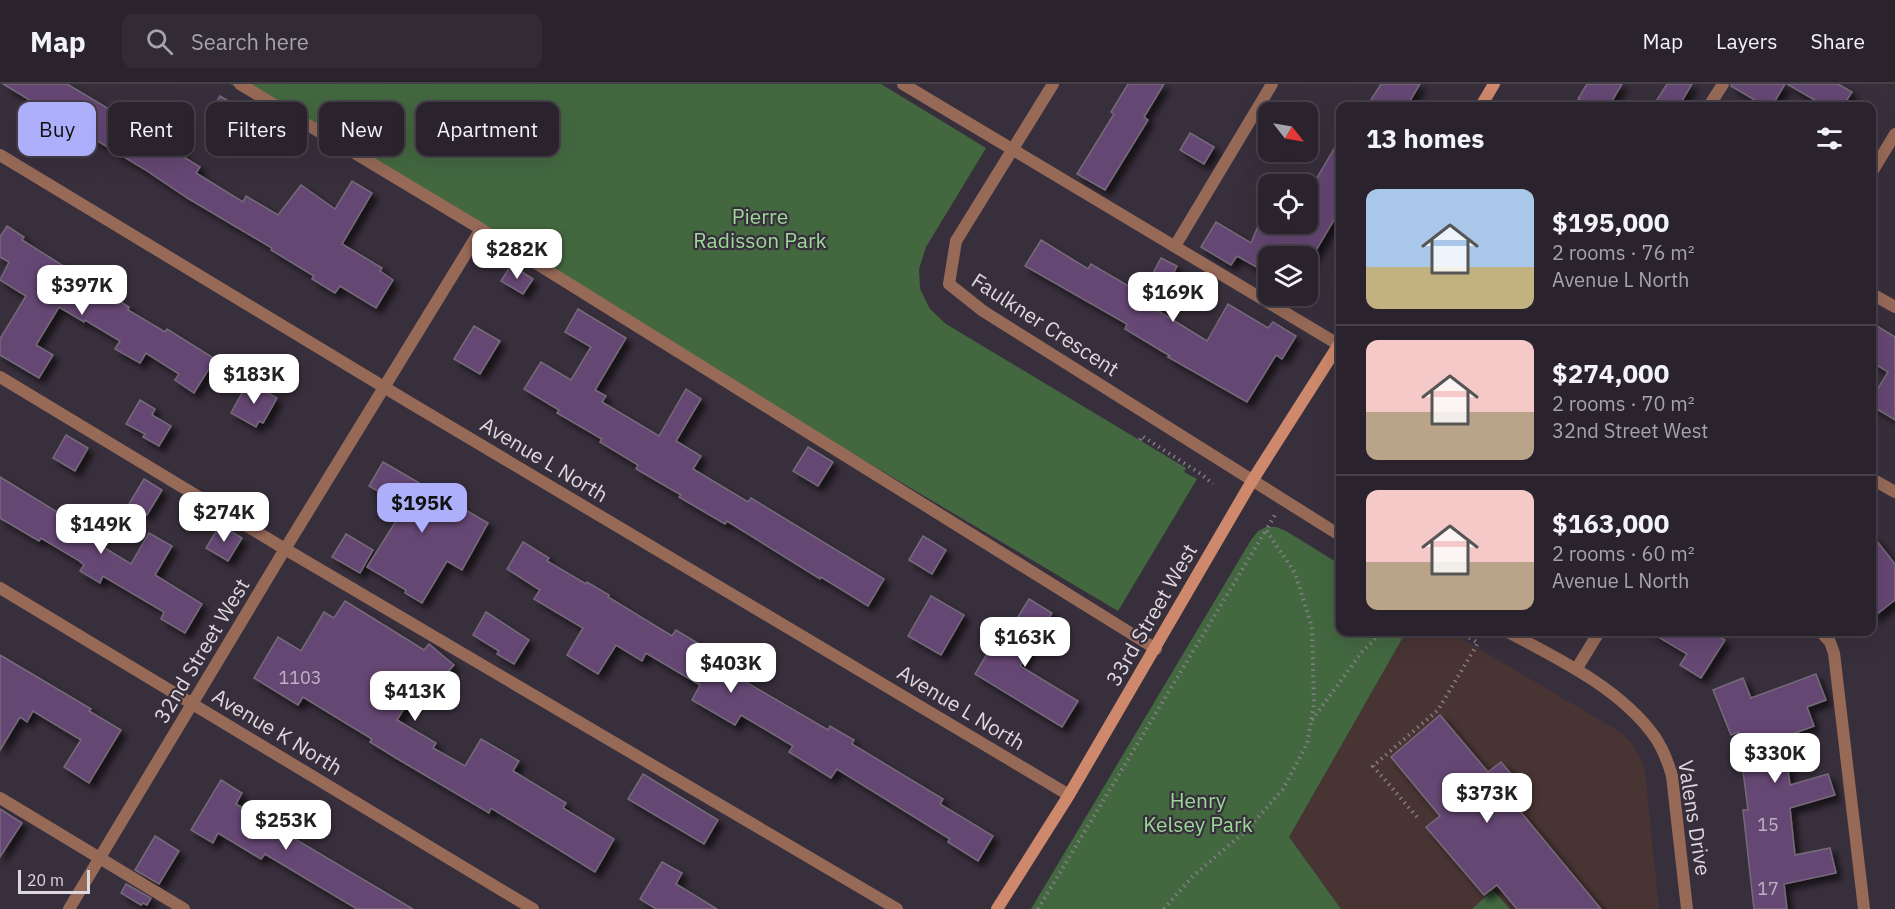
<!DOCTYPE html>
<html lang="en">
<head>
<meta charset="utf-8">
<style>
	:root { --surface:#2a232d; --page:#322b35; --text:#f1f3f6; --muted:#a5a4aa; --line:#464049; --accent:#adaffb }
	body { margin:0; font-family:"IBM Plex Sans",sans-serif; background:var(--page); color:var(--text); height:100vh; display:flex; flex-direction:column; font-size:22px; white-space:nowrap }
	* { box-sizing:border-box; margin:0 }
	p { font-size:20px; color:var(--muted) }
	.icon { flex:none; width:33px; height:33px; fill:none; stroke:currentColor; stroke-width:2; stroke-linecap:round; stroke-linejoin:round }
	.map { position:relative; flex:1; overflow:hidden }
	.drawer { position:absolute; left:1336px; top:18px; width:540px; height:534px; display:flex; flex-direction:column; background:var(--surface); border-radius:12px; box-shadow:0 6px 24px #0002,0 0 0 2px var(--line) }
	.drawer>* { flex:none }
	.banner { position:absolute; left:18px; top:18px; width:570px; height:54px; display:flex; gap:12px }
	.needle { width:39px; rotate:121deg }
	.controls { position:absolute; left:1258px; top:18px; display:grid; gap:12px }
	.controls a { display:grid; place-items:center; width:60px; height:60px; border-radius:12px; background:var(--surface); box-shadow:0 6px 24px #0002,0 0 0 2px var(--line); font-size:30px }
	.scale { position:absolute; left:18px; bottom:15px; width:72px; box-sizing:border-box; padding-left:6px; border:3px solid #ddd7df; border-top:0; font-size:16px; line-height:21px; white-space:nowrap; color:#ddd7df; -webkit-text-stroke:4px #382f3c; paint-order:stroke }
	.price { position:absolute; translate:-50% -51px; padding:0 14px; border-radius:12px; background:#fff; color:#222; font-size:20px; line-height:39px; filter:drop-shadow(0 2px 3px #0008) }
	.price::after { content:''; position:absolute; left:50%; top:36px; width:18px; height:14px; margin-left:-9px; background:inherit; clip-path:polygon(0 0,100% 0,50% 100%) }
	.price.selected { background:var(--accent); color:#111 }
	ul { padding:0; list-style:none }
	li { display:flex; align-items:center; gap:18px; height:150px; padding:0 30px }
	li+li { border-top:2px solid var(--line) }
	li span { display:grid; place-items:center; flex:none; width:168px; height:120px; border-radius:12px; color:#555 }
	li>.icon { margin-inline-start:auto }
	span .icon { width:72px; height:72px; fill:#fffc; stroke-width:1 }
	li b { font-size:26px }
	h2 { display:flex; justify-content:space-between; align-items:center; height:72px; padding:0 30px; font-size:26px }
	.pill { padding:0 21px; border-radius:12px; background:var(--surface); box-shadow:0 6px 24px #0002,0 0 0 2px var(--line); font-size:21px; line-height:54px }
	.pill.selected { background:var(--accent); color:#111 }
	header { display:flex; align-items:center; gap:36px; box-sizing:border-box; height:84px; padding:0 30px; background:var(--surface); border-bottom:2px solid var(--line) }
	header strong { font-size:28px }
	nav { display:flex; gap:33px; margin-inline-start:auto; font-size:21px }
	.search { width:420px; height:54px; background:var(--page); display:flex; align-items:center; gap:15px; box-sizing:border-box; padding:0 21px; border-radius:12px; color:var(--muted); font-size:22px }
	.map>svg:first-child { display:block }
	.education { fill:#493434 }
	.green { fill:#436840 }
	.building { fill:#654673; stroke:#756a79; stroke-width:1.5; filter:url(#shadow) }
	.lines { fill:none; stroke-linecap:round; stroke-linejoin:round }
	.path { stroke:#847d87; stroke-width:4; stroke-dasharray:1.5 4.5; stroke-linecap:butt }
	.lane { stroke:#976a58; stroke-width:12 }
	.street { stroke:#976a58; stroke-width:12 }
	.secondary { stroke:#ce886b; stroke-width:12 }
	.labels { text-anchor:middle; stroke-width:4.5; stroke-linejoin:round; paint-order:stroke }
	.number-label { font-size:18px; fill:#bfb3c4 }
	.park-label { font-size:21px; fill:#9bd996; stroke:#382f3c }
	.street-label { font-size:21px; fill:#ddd7df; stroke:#382f3c }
</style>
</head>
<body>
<header>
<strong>Map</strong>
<div class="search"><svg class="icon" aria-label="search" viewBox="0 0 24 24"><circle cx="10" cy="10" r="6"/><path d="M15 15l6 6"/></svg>Search here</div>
<nav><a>Map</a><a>Layers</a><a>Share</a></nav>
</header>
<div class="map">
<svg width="1895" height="825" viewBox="0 0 1895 825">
	<defs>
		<filter id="shadow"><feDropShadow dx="5.5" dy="5.5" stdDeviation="3" flood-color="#0009"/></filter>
	</defs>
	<rect width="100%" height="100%" fill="#382f3c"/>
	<polygon class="education" points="1406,548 1451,548 1620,648 1631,659 1640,673 1645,687 1659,825 1341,825 1289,753"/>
	<g class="green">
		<polygon points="230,0 881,0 986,64 926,163 919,185 920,205 930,225 946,240 1186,384 1184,388 1197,395 1118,527"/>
		<polygon points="1266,443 1276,443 1286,447 1341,481 1341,548 1406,548 1289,753 1341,825 1031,825 1251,456 1258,447"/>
		<polygon points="1493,806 1510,825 1472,825"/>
	</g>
	<g class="building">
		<polygon points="3,0 67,0 114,28 116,25 163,53 166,48 186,59 179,70 200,83 196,89 243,118 246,112 278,131 301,101 335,125 352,97 372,109 342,160 382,184 380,187 393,196 376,224 340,202 335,209 312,195 314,192 271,166 272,164 189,115 144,85"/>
		<polygon points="1128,0 1164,0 1144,33 1148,36 1105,106 1077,90 1114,30 1111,28"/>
		<polygon points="1381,0 1420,0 1407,22 1367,22"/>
		<polygon points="1587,0 1622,0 1609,22 1590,22 1578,15"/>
		<polygon points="1667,0 1692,0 1679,22 1653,22"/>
		<polygon points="1731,0 1785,0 1772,22 1765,22 1731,2"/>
		<polygon points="1787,0 1838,0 1852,8 1843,22 1825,22"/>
		<polygon points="220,12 249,29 238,49 227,43 225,46 206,35"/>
		<polygon points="1190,49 1214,63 1204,80 1180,66"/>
		<polygon points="1341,53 1341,124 1308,180 1308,172 1269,172 1269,190 1237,172 1231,181 1201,163 1216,138 1251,159 1259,140 1308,140 1308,109"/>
		<polygon points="7,142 24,153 22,156 129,223 128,226 165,248 167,245 215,275 194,309 175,296 179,290 146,269 140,279 115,265 120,257 85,236 84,238 59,223 36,261 53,271 39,294 0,271 0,255 26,212 0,196 9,178 0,173 0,153"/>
		<polygon points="1041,156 1088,185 1091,180 1142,210 1161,174 1177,182 1155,225 1207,257 1228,220 1268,244 1273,238 1296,252 1282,275 1276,271 1247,318 1168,273 1170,272 1125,245 1127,240 1025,182"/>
		<polygon points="511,181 533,195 523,210 501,197"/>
		<polygon points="578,225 626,254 595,306 606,312 602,318 659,352 686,305 701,315 676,357 701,372 693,385 748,418 751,414 884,495 868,522 821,493 820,495 727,437 725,440 679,413 681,411 636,385 638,381 600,358 602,355 557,329 559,326 524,305 541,278 571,296 591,263 565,248"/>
		<polygon points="1872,239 1895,253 1895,336 1872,322 1872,314 1888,288 1872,278"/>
		<polygon points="474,242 500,257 480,290 454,275"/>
		<polygon points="248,298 277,314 263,339 259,337 256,343 231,329"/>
		<polygon points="140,316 155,325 152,331 171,342 159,362 143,353 145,350 126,340"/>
		<polygon points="66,351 88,364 75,387 53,374"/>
		<polygon points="808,363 833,378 818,402 793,387"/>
		<polygon points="383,378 488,439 462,486 447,477 422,519 405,509 406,506 367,483 405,423 369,402"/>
		<polygon points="0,393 80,442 79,444 87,449 85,452 131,480 149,449 172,462 155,491 202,520 185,549 161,535 164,528 103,492 100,499 80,487 84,481 78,476 41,454 39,457 0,434"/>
		<polygon points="144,395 162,406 147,431 129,420"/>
		<polygon points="220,441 242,454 228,477 206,464"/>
		<polygon points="346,450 373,466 360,489 332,473"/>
		<polygon points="1872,451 1895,480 1895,516 1872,534"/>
		<polygon points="923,452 946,466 932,490 909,476"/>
		<polygon points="523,458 549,474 547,477 586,500 587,498 609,511 608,513 672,552 676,546 714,569 710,577 828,646 830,642 854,656 852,660 943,715 940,720 993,752 978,777 948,758 950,755 837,685 831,694 789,668 793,662 741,631 735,641 692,616 700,601 646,569 642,577 616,561 598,590 567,571 583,544 534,515 540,506 507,485"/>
		<polygon points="931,512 964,531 941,571 908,552"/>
		<polygon points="1029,515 1052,529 1020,582 1078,617 1062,643 975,590 994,558 1000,562"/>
		<polygon points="345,517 424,566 429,560 454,581 432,605 422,595 397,636 436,659 433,664 465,682 481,655 519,677 513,687 566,719 563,724 614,755 595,788 491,724 489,729 396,674 370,658 372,655 303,613 298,621 254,594 278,553 301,567 324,528 334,534"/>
		<polygon points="486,528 529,556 514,580 497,570 499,567 473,551"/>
		<polygon points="1650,548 1710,548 1725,556 1701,594 1680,581 1687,570"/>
		<polygon points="0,571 91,625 89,627 121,646 89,699 64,683 81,656 33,627 27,638 20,633 0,666"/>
		<polygon points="1816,590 1826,616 1807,623 1814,642 1784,653 1790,701 1828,690 1835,711 1790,724 1795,771 1830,764 1836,789 1784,800 1787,825 1754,825 1743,726 1748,726 1738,648 1731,651 1713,606 1743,594 1751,614"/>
		<polygon points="1440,631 1488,688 1501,678 1523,704 1510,715 1601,825 1517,825 1497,801 1484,811 1426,743 1440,732 1391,673"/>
		<polygon points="643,690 718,736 704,760 628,715"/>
		<polygon points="221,696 242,709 236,720 413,825 357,825 265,770 261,775 218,749 213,759 191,746"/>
		<polygon points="0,725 22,739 0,773"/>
		<polygon points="155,752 179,767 159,800 135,786"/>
		<polygon points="662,778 682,789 676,800 717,825 656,825 640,815"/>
		<polygon points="126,800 151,814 147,821 143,819 141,821 121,809"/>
	</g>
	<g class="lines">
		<g class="path">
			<polyline points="1140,356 1142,352 1201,390 1213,400"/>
			<polyline points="1312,636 1362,568 1382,548"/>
			<polyline points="1417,733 1373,682 1438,626 1478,559 1459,548"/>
			<polyline points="1038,825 1266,446"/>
			<polyline points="1164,825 1193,792 1248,745 1283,705 1307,660 1314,621 1312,543 1295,489 1266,446 1275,431"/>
		</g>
		<g class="lane">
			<polyline points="240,0 481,145 1156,565"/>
			<polyline points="903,0 1341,262"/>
			<polyline points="1709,22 1723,0"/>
			<polyline points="1175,162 1272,0"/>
			<polyline points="1872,210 1895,223"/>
			<polyline points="0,293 285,465 897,825"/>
			<polyline points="1821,548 1830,558 1834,569 1864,825"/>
			<polyline points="0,714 184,825"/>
		</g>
		<g class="street">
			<polyline points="1053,0 956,157 949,200 983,227 1341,452"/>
			<polyline points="0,71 407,317 1069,711"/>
			<polyline points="1872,88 1895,50"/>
			<polyline points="1872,395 1895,408"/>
			<polyline points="0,504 533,825"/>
			<path d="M1508,548C1559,575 1621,605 1655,653C1663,665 1668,678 1672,692L1687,825"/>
			<polyline points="1577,584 1599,548"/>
			<polyline points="69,825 285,465 481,145"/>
		</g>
		<g class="secondary">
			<polyline points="1481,22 1494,0"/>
			<polyline points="997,825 1069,711 1252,397 1341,257"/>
		</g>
	</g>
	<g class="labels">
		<g class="number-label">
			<text x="300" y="600">1103</text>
			<text x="1768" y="747">15</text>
			<text x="1768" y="811">17</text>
		</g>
		<g class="park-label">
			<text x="760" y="140">Pierre<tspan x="760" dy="24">Radisson Park</tspan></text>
			<text x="1198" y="724">Henry<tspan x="1198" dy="24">Kelsey Park</tspan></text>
		</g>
		<g class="street-label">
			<text transform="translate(1045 241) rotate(33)" y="7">Faulkner Crescent</text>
			<text transform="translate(544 376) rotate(31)" y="7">Avenue L North</text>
			<text transform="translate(1152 531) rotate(-60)" y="7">33rd Street West</text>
			<text transform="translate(202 567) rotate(-59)" y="7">32nd Street West</text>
			<text transform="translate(961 624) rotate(31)" y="7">Avenue L North</text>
			<text transform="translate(277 648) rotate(31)" y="7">Avenue K North</text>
			<text transform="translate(1694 734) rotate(81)" y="7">Valens Drive</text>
		</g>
	</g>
</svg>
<div class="controls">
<a><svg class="needle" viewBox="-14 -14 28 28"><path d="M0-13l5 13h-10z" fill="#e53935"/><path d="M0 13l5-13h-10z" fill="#a5a4aa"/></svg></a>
<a><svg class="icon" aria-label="locate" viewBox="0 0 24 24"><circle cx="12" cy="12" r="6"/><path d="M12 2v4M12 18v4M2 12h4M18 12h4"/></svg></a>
<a><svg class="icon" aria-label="layers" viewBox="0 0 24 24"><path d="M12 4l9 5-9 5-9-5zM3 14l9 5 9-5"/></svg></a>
</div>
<div class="scale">20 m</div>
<b class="price" style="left:517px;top:196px">$282K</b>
<b class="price" style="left:82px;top:232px">$397K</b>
<b class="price" style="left:1173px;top:239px">$169K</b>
<b class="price" style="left:254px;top:321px">$183K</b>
<b class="price selected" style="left:422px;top:450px">$195K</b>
<b class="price" style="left:224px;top:459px">$274K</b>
<b class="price" style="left:101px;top:471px">$149K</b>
<b class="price" style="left:1025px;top:584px">$163K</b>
<b class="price" style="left:731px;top:610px">$403K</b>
<b class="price" style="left:415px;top:638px">$413K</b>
<b class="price" style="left:1775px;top:700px">$330K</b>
<b class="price" style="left:1487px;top:740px">$373K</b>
<b class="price" style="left:286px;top:767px">$253K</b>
<div class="banner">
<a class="pill selected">Buy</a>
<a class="pill">Rent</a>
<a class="pill">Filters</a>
<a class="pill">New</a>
<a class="pill">Apartment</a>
</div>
<section class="drawer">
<h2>13 homes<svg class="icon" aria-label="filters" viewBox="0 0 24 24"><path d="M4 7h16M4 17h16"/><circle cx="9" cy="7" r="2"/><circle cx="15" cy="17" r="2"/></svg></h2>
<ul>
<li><span style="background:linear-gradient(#a9c7e8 65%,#c2b280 0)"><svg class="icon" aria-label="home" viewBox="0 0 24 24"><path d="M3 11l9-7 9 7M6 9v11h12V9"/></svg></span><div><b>$195,000</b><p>2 rooms · 76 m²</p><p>Avenue L North</p></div></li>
<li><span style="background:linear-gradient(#f6c9c9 60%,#b9a48a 0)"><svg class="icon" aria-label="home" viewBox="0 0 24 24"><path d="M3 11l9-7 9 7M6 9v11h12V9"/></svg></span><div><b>$274,000</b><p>2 rooms · 70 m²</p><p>32nd Street West</p></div></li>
<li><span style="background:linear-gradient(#f6c9c9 60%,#b9a48a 0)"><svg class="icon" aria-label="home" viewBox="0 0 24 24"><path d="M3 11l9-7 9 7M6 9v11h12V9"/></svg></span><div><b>$163,000</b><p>2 rooms · 60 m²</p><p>Avenue L North</p></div></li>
</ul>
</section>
</div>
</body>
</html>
